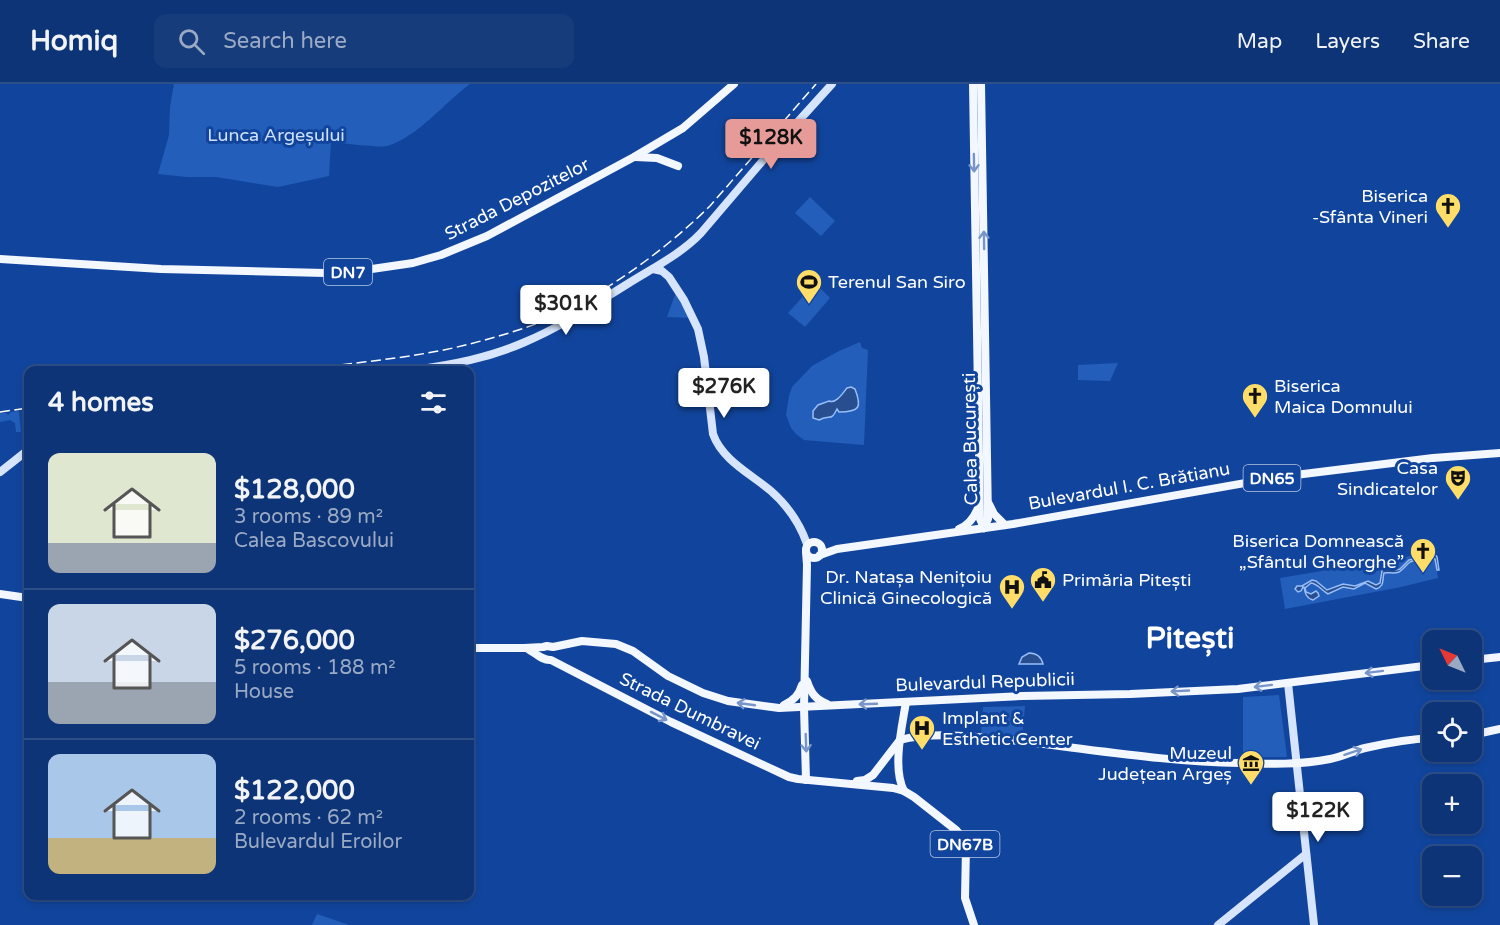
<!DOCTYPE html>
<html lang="en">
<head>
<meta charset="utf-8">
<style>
	:root { --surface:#0d3476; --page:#163c7b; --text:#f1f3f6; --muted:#9aaac5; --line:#2d4f88; --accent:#e69b98 }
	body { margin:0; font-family:"Varela Round",sans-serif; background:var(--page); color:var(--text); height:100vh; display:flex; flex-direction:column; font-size:22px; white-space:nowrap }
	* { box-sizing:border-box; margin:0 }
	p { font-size:20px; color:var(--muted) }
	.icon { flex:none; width:33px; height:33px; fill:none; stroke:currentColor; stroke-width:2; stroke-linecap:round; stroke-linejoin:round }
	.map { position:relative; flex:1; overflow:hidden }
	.details { position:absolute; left:24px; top:282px; width:450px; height:534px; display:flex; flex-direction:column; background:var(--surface); border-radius:12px; box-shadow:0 3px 9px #0003,0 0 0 2px var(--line) }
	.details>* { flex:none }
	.needle { width:39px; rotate:313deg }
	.tools { position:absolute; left:1422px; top:546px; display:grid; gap:12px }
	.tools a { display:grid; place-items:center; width:60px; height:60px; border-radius:12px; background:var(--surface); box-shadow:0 3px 9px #0003,0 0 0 2px var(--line); font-size:30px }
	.price { position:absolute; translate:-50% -51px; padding:0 14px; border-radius:6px; background:#fff; color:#222; font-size:20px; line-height:39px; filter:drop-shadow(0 2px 3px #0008) }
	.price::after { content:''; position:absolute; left:50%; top:36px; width:18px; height:14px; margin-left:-9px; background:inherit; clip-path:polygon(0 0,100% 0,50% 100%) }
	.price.selected { background:var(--accent); color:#111 }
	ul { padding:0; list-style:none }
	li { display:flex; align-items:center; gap:18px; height:150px; padding:0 24px }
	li+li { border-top:2px solid var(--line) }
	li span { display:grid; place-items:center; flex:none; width:168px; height:120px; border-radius:12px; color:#555 }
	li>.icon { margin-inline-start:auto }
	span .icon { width:72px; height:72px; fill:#fffc; stroke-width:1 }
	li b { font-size:26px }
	h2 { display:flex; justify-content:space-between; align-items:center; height:72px; padding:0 24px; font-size:26px }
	header { display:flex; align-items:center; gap:36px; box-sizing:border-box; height:84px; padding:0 30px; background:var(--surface); border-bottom:2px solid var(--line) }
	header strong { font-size:28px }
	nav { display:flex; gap:33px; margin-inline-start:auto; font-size:21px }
	.search { width:420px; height:54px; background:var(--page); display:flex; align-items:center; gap:15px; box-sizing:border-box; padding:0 21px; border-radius:12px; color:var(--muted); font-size:22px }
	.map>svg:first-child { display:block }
	.green { fill:#235ebb }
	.water { fill:#284e90; stroke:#97bef8; stroke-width:1.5 }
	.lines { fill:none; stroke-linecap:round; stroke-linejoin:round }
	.secondary { stroke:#d6e4fd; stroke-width:8 }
	.primary { stroke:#f3f7ff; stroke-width:8 }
	.rail { stroke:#fff; stroke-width:1.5; stroke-dasharray:10 4.5; stroke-linecap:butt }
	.oneway { stroke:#7795c9 }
	.labels { text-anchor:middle; stroke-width:6; stroke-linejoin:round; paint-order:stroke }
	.shield { fill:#11459d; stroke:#b8c7e2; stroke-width:1.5 }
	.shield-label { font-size:16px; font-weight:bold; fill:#fff }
	.park-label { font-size:18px; fill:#cee1fe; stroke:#11459d }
	.poi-label { font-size:18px; fill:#fff; stroke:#11459d; text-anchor:end }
	.street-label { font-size:18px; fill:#fff; stroke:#11459d }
	.town-label { font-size:30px; font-weight:bold; fill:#fff; stroke:#11459d }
</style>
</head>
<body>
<header>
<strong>Homiq</strong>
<div class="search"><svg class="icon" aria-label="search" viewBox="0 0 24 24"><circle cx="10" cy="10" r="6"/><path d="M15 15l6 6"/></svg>Search here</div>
<nav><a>Map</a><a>Layers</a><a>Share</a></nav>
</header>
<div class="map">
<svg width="1500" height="841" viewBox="0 0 1500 841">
	<rect width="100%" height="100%" fill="#11459d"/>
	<g class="green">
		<path d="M174,0H470C445,18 418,53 387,62C377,64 344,59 331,58L329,92L278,103L216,93H187L158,90L169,51L170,23Z"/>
		<polygon points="810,113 835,137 821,152 795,129"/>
		<polygon points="815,199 830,214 805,243 788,229"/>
		<polygon points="677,205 693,234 667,233"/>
		<polygon points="860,258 862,264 868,266 864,361 804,356 796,350 791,344 786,331 789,312 792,303 812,282 839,267"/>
		<polygon points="1118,279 1110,297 1078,296 1078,281"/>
		<polygon points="19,327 21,348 16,348 15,339 10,336 0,338 0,329 6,329 8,331 11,328"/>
		<polygon points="1428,469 1435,474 1438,494 1401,503 1285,525 1280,494"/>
		<polygon points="1279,611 1287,673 1243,673 1243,613"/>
		<polygon points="1025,622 1022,654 981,651 983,623"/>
		<polygon points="317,830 349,841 312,841"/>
	</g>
	<g class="water">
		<path d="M851,303L855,305C862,323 860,328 839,328L837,325C830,339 831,329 819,336L813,334V327L818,321L829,317C836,320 843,309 847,304Z"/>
		<path d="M1432,469H1434L1437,473L1439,486H1437L1435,475L1430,472C1423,476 1416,475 1410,478C1406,481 1403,486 1399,488C1394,490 1389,488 1384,489C1382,496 1385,502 1376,505L1365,499L1354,505L1343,503L1328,510C1321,506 1318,500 1311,499L1305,504L1306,508L1311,510L1316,507L1318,509L1319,512L1313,516C1306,514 1305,509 1304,503H1303L1301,507L1298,508L1295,505L1297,502H1302L1312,496L1316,497L1327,506L1343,500L1355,502L1368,497L1376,501L1380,499L1382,487L1386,483L1396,486L1400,485L1409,476L1425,473Z"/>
		<path d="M1029,569C1036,569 1041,572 1043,580H1019L1022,573Z"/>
	</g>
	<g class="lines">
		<g class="secondary">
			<path d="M653,185L662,187L669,193L684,216L698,245L704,273L713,350C722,376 751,390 771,407C788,422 800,440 807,460"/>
			<path d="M413,286C451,281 489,274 525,258C561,243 595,220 629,199C653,184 681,170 701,149L765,74L832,0"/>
			<polyline points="0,388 28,366"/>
			<polyline points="1288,599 1314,841"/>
			<polyline points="1218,841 1306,770"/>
		</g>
		<g class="primary">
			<polyline points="973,0 980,435 984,444"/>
			<polyline points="981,0 988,435 984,444"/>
			<polyline points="635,73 657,74 678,82"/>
			<polyline points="0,175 161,185 325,189 358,187 413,179 441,171 487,152 634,73 683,44 734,0"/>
			<polyline points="989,420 994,430 1005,441"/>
			<path d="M959,445C969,441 974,434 978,424"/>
			<circle cx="814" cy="466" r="8"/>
			<polyline points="806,468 807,481 804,623 806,696"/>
			<polyline points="820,471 837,465 1013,440 1279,393 1433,374 1500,369"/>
			<polyline points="0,510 28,514"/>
			<polyline points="470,564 524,564 543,563 547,562 553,563 582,557 616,560 633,567 668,592 703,609 728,617 779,624 1022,612 1130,610 1238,605 1432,581"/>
			<path d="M528,565C535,569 543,577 551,576L671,638L789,693L798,695L893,704L904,707L914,713L956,746L963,754L966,763L965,814L974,841"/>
			<polyline points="1472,576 1500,573"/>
			<path d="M807,597C811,609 815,615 827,620"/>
			<path d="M784,621C794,616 799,611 802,601"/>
			<polyline points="1472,651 1500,645"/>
			<path d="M900,656C932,647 984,653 1018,657C1091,665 1165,678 1240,679C1269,680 1301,681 1330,675C1342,673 1353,667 1365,664C1387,659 1410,655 1432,654"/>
			<polyline points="857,697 865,696 873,691 900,656"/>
			<path d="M904,707C892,684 902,643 906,618"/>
		</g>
		<g class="rail">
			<path d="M299,286C350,279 403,275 453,264C491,255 531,244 566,227C618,200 668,163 710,122L816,0"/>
			<polyline points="0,328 28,324"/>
		</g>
	</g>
	<defs><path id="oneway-shaft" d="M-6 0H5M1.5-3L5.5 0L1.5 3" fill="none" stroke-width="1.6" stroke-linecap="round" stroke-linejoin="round" transform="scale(1.5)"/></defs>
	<g class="oneway">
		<use href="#oneway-shaft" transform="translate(974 79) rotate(89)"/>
		<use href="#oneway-shaft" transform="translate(984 156) rotate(-91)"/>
		<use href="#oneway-shaft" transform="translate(1374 588) rotate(173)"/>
		<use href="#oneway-shaft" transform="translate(1263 602) rotate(173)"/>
		<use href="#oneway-shaft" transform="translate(1180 607) rotate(177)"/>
		<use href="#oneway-shaft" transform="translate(746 620) rotate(-172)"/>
		<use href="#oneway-shaft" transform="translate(868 620) rotate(178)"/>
		<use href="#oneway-shaft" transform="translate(659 632) rotate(27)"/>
		<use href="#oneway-shaft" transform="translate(806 659) rotate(88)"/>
		<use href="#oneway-shaft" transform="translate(1353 668) rotate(-18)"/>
	</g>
	<defs>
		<g id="church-pin" transform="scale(1.35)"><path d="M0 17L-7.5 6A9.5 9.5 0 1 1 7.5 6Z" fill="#ffdd69" stroke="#11459d"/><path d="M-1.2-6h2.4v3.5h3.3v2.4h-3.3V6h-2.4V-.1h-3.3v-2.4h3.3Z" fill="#111"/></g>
		<g id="stadium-pin" transform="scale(1.35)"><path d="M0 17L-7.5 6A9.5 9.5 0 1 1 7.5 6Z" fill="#ffdd69" stroke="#11459d"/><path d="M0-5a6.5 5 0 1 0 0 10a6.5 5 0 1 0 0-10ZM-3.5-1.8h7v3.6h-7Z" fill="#111"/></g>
		<g id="theatre-pin" transform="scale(1.35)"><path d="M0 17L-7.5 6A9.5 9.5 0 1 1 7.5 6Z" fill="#ffdd69" stroke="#11459d"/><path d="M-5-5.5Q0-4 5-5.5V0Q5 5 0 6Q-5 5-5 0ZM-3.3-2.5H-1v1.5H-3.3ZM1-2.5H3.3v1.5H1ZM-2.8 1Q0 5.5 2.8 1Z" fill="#111"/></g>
		<g id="civic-pin" transform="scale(1.35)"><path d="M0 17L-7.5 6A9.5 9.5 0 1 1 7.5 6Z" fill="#ffdd69" stroke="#11459d"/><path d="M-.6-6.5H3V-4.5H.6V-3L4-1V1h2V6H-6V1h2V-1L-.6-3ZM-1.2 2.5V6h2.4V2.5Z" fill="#111"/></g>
		<g id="hospital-pin" transform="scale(1.35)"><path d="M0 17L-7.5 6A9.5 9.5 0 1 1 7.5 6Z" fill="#ffdd69" stroke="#11459d"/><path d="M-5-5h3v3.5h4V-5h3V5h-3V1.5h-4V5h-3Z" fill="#111"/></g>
		<g id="museum-pin" transform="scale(1.35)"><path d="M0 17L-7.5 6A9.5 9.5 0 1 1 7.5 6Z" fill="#ffdd69" stroke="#11459d"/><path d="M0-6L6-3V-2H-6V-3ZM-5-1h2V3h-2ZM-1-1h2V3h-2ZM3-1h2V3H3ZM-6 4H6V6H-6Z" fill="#111"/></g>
	</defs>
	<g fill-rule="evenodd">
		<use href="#church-pin" x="1448" y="122"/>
		<use href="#stadium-pin" x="809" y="198"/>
		<use href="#church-pin" x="1255" y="312"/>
		<use href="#theatre-pin" x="1458" y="394"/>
		<use href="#church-pin" x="1423" y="467"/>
		<use href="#civic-pin" x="1043" y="496"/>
		<use href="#hospital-pin" x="1012" y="503"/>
		<use href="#hospital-pin" x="922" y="644"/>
		<use href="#museum-pin" x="1251" y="679"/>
	</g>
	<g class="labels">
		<g class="shield">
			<rect x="324" y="175" width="48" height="26" rx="4.5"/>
			<rect x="1243.5" y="381" width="57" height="26" rx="4.5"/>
			<rect x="930.5" y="747" width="69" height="26" rx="4.5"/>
		</g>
		<g class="shield-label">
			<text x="348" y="194">DN7</text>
			<text x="1272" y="400">DN65</text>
			<text x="965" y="766">DN67B</text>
		</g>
		<g class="park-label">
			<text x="276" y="57">Lunca Argeșului</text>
		</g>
		<g class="poi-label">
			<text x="1428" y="118">Biserica<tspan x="1428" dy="21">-Sfânta Vineri</tspan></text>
			<text x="828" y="204" text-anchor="start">Terenul San Siro</text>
			<text x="1274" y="308" text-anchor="start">Biserica<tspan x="1274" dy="21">Maica Domnului</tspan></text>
			<text x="1438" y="390">Casa<tspan x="1438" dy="21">Sindicatelor</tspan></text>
			<text x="1404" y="463">Biserica Domnească<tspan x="1404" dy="21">„Sfântul Gheorghe”</tspan></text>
			<text x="992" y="499">Dr. Natașa Nenițoiu<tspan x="992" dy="21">Clinică Ginecologică</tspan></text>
			<text x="1062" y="502" text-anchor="start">Primăria Pitești</text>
			<text x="942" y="640" text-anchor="start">Implant &amp;<tspan x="942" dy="21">Esthetic Center</tspan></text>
			<text x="1232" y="675">Muzeul<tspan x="1232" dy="21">Județean Argeș</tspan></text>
		</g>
		<g class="street-label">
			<text transform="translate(517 115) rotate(-27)" y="6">Strada Depozitelor</text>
			<text transform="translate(970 355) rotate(-91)" y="6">Calea București</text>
			<text transform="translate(1129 402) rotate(-10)" y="6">Bulevardul I. C. Brătianu</text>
			<text transform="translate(985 598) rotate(-2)" y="6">Bulevardul Republicii</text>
			<text transform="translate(690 627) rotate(26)" y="6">Strada Dumbravei</text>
		</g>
		<g class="town-label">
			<text x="1190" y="564">Pitești</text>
		</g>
	</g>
</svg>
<div class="tools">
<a><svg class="needle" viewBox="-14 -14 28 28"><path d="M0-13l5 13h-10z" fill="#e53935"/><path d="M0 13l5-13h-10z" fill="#9aaac5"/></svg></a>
<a><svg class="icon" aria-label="locate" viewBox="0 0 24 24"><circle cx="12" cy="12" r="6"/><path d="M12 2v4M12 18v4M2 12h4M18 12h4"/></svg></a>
<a>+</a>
<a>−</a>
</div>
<b class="price selected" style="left:771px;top:86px">$128K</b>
<b class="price" style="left:566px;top:252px">$301K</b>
<b class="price" style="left:724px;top:335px">$276K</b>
<b class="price" style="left:1318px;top:759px">$122K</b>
<section class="details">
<h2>4 homes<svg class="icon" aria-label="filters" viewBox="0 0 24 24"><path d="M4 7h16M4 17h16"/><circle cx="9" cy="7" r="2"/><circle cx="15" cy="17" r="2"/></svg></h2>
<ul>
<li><span style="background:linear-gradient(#dfe7d0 75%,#9aa5b1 0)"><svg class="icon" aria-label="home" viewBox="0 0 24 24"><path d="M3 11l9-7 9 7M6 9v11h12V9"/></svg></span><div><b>$128,000</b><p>3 rooms · 89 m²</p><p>Calea Bascovului</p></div></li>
<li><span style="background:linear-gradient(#c9d6e8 65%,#9aa5b1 0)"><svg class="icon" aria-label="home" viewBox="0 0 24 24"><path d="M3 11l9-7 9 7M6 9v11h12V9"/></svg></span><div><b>$276,000</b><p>5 rooms · 188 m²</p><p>House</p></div></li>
<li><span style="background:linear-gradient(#a9c7e8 70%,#c2b280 0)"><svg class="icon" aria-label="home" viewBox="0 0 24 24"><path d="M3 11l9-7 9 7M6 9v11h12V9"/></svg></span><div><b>$122,000</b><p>2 rooms · 62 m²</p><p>Bulevardul Eroilor</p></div></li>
</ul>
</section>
</div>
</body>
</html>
